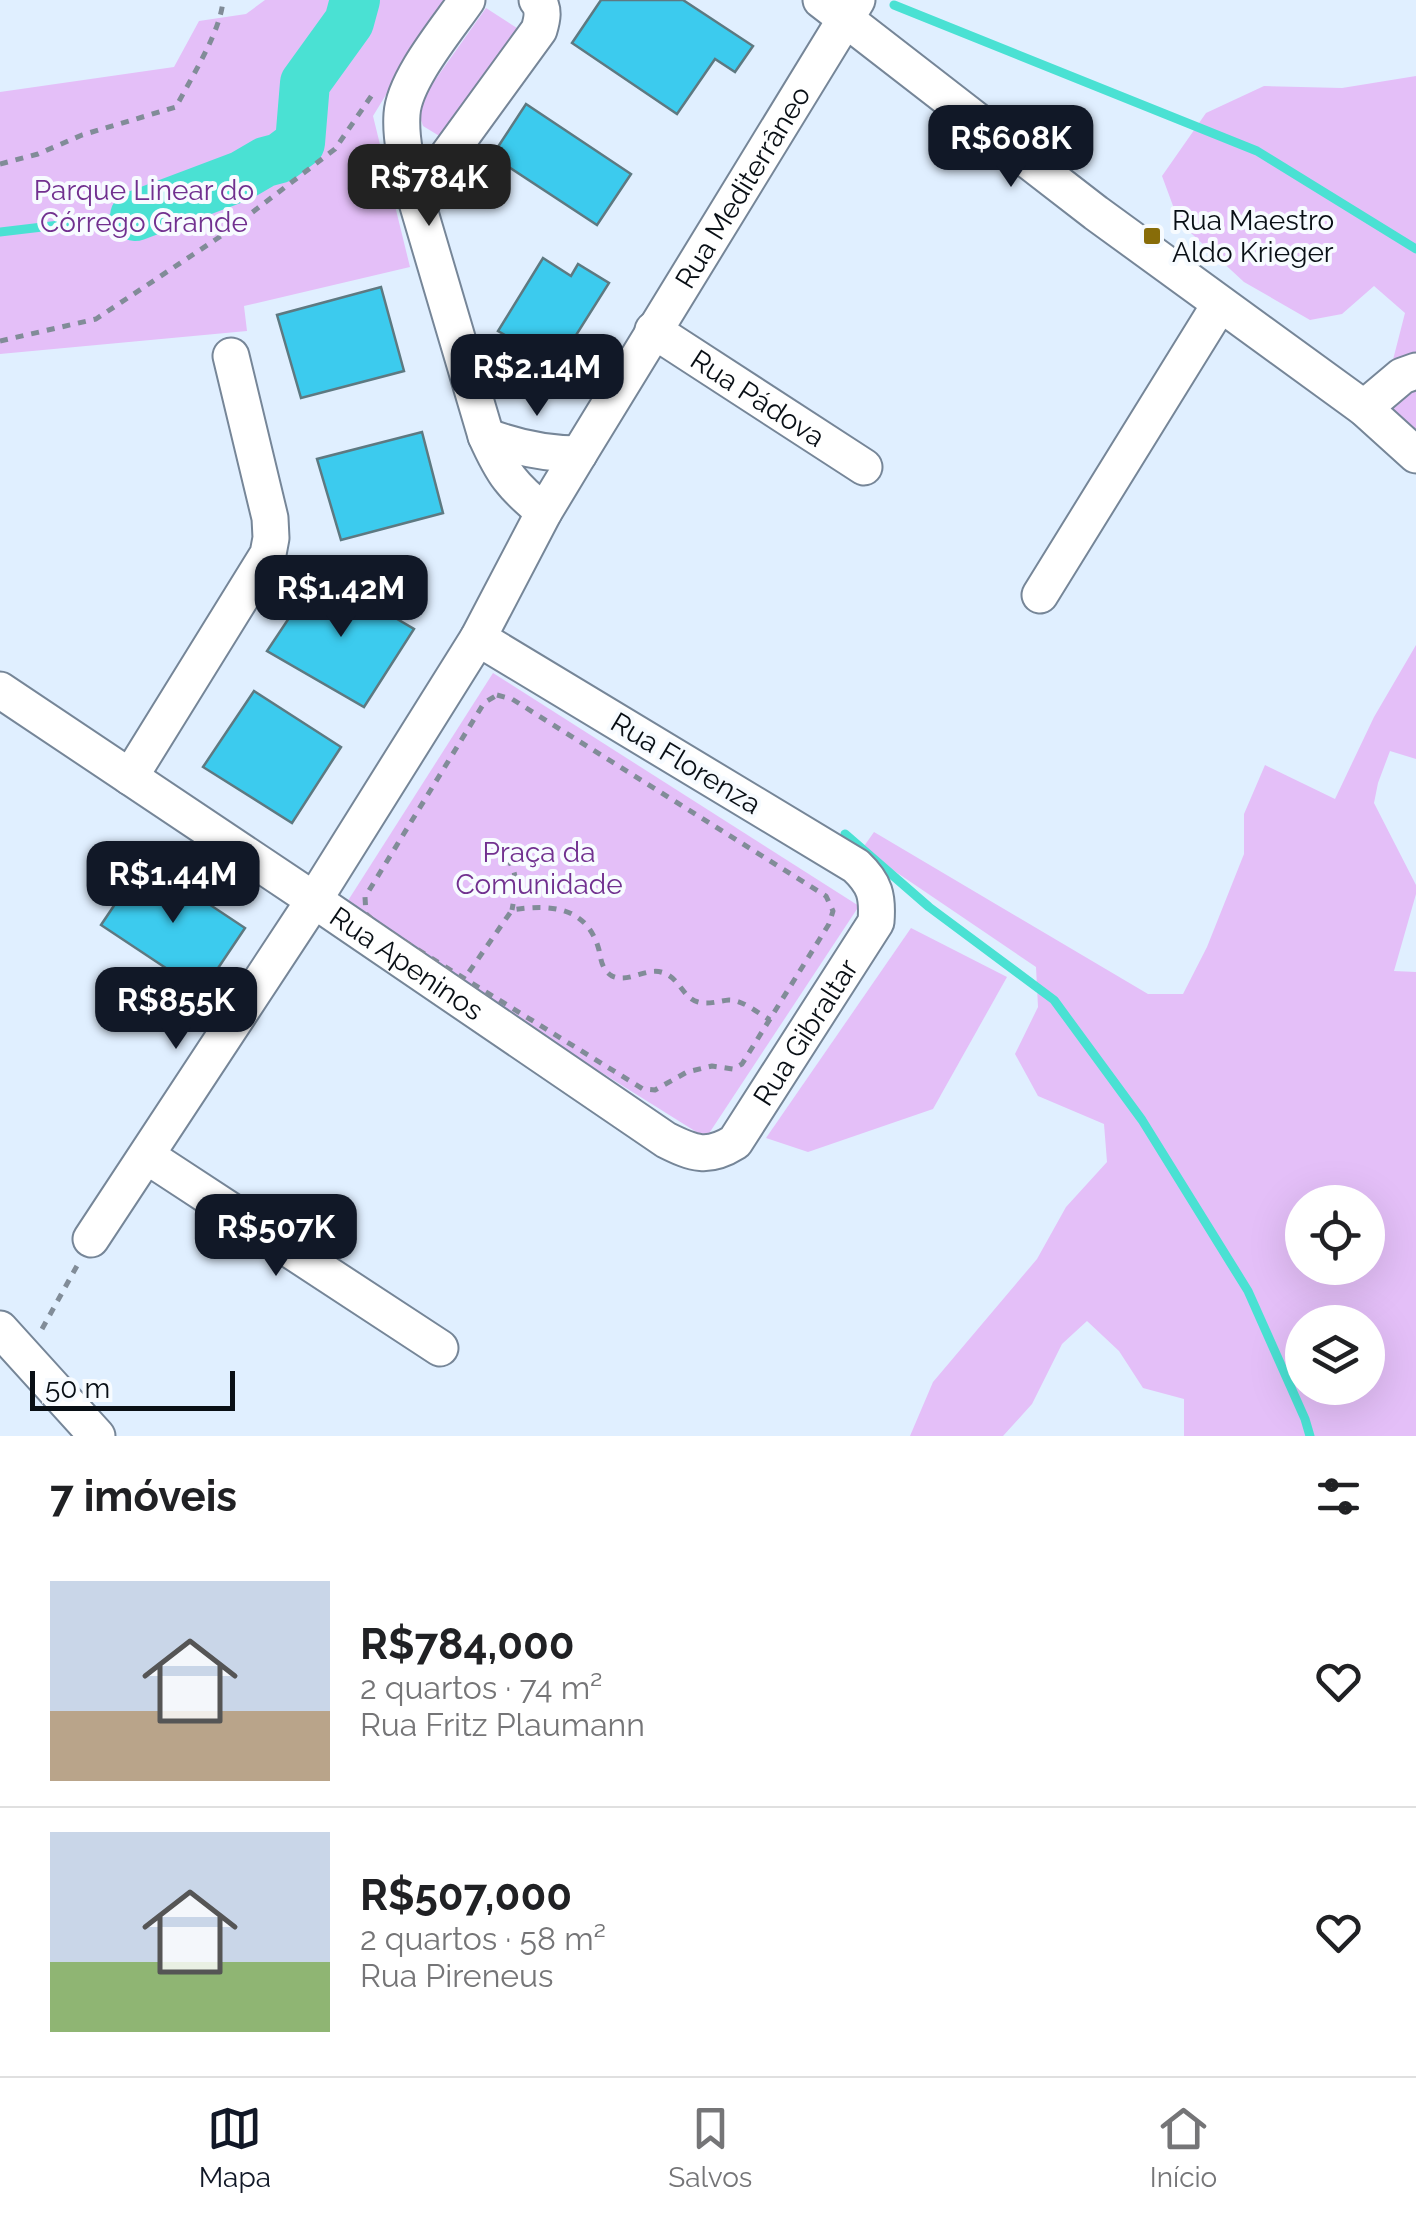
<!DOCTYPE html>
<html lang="pt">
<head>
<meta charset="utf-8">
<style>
	:root { --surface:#fff; --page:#f2f2f2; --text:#202124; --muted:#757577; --line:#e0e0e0; --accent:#111827 }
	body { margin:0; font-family:Raleway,sans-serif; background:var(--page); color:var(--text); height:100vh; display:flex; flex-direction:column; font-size:38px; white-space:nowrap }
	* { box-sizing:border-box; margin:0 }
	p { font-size:32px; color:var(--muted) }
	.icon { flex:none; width:55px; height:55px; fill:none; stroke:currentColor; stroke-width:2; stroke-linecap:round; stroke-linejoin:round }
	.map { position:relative; height:1436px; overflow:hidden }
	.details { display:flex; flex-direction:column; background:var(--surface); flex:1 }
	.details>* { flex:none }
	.fabs { position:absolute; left:1285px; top:1185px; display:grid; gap:20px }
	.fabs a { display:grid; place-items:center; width:100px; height:100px; border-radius:50%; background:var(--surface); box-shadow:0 10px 40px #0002; font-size:50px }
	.scale { position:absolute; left:30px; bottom:25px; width:205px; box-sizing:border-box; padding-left:10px; border:5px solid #090f15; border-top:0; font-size:28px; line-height:35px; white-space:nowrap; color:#090f15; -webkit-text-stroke:8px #f7fbff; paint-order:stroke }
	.price { position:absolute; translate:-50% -85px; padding:0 22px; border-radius:20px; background:var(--accent); color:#fff; font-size:32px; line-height:65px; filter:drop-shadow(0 2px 5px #0008) }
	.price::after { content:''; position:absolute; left:50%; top:60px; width:30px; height:22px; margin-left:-15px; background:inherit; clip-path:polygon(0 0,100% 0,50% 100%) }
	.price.selected { background:#222; color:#fff }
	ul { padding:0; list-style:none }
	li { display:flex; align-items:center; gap:30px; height:250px; padding:0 50px }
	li+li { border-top:2px solid var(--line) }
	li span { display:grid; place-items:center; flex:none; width:280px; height:200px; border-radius:0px; color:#555 }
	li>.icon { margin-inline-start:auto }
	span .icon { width:120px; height:120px; fill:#fffc; stroke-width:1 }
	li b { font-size:42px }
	h2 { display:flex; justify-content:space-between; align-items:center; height:120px; padding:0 50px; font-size:42px }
	.menu { display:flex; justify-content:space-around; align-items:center; height:140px; border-top:2px solid var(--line); background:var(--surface); font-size:28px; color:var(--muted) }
	.menu a { display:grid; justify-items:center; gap:5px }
	.menu .selected { color:var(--accent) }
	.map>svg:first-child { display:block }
	.green { fill:#e4bff8; fill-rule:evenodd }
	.water { fill:#4ae1d3 }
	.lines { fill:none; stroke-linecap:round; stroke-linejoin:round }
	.stream { stroke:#4ae1d3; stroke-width:9 }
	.river { stroke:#4ae1d3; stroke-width:50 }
	.building { fill:#3ccbee; stroke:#5e7981; stroke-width:2.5 }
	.minor-casing { stroke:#768698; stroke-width:39 }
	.path { stroke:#818c98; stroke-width:5; stroke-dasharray:8 8; stroke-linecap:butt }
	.minor { stroke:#fff; stroke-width:35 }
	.poi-dot { fill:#876c09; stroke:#f7fbff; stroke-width:4 }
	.labels { text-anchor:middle; stroke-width:8; stroke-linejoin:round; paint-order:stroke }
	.street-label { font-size:28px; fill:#090f15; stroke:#f7fbff }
	.park-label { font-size:28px; fill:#71308f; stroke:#f7fbff }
	.poi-label { font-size:28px; fill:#090f15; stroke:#f7fbff; text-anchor:start }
</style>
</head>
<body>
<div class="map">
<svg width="1416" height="1436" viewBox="0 0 1416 1436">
	<rect width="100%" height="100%" fill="#e0efff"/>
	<g class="green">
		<polygon points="265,0 444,0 373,116 410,267 244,306 247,331 0,354 0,92 174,67 199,21 246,14"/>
		<polygon points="486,8 520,30 441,137 423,126 419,114 423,97"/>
		<polygon points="1416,76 1416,453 1385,420 1385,391 1405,313 1374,286 1342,314 1310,320 1244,282 1179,222 1162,176 1206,113 1264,86 1342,88"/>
		<path d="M1416,645V759L1390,751L1378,783L1374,803L1416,885V894L1394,971L1416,972V1436H1184V1399L1143,1388L1119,1351L1087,1321L1062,1344L1032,1404L1003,1436H910L933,1382L1037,1259L1066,1207L1107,1162L1104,1124L1038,1096L1015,1054L1038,1007L1036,967L862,849L874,832L1148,994H1183L1207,947L1244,854V814L1265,765L1335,799L1374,717ZM1302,1202H1368V1268H1302ZM1302,1322H1368V1388H1302Z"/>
		<polygon points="493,673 859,906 706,1138 342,910"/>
		<polygon points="911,928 1007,977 933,1109 808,1152 766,1138"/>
	</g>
	<polygon class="water" points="350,0 363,0 355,21 310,84 310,96 294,142 262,172 136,225 135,216 265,162 287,140 299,80 341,22"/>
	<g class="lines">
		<g class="stream">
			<polyline points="894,5 1257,151 1416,249"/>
			<polyline points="0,232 135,216"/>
			<polyline points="845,834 929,907 1054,1000 1142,1120 1248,1291 1305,1419 1310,1436"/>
		</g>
		<polyline class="river" points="135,216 241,176 265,162 280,158 300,143 305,83 349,22 355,0"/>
	</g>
	<g class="building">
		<polygon points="601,0 683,0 753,46 735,72 715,59 677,114 572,43"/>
		<polygon points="526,104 631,174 597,225 492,156"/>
		<polygon points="543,258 571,276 578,264 609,283 549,378 512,355 519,343 498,331"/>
		<polygon points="381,287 404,371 301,398 277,315"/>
		<polygon points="422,432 443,513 341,540 317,459"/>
		<polygon points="319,573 414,629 364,707 267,651"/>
		<polygon points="254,691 341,747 292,823 203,767"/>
		<polygon points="144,861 245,928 202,992 101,925"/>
	</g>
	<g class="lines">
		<g class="minor-casing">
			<g id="minor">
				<path d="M467,0C447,29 404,80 402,114C400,143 409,172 416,199L539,30C542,20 545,9 537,0"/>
				<polyline points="821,0 1096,213 1364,408 1416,455"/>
				<path d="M416,199L486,436C503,474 512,486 544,512"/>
				<path id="s1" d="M653,330L864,467"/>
				<polyline points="1364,408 1402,376 1416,371"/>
				<path d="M486,436C517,448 545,454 579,454"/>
				<polyline points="1040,595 1220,304"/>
				<path id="s2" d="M0,690L314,900L666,1140C694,1154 708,1159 735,1142L876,922C878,896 875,884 856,866L478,638"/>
				<polyline points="130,777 268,554 271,538 270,518 231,356"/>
				<polyline points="147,1156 440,1348"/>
				<path id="s3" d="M91,1239L314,900L478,638L544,512L579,454L857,0"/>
				<polyline points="0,1329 97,1436"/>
			</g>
		</g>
		<g class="path">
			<path d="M0,164L38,154L82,135L176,107C191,78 221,31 223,0"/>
			<polyline points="0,341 96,319 224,234 335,149 372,95"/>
			<polygon points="497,695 512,699 826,896 833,911 829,924 742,1064 733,1069 712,1066 687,1072 655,1090 643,1089 381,927 366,914 365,897 484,703"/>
			<path d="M498,845C518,872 518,877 512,910"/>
			<path d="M469,972L512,910C550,904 587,906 599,950C601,960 602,970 612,976C629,984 647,966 664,973C680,979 683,998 698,1002C709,1005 718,1001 729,1000C743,1000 758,1013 770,1020"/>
			<polyline points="42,1329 78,1264"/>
		</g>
		<use href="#minor" class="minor"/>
	</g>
	<rect class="poi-dot" x="1142" y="226" width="20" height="20" rx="5"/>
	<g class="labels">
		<g class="street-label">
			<text dy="10" stroke="none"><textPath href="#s3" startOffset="1238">Rua Mediterrâneo</textPath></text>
			<text dy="10" stroke="none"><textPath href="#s1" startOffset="125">Rua Pádova</textPath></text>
			<text transform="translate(686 763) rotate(31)" y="10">Rua Florenza</text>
			<text dy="10" stroke="none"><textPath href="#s2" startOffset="490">Rua Apeninos</textPath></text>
			<text dy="10" stroke="none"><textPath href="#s2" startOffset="1008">Rua Gibraltar</textPath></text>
		</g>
		<g class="park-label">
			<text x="144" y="200">Parque Linear do<tspan x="144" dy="32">Córrego Grande</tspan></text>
			<text x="539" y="862">Praça da<tspan x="539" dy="32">Comunidade</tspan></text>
		</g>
		<g class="poi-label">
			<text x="1172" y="230">Rua Maestro<tspan x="1172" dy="32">Aldo Krieger</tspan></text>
		</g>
	</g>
</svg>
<div class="fabs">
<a><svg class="icon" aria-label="locate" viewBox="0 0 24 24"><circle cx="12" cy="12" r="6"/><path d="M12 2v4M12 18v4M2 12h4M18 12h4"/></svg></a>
<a><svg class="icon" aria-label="layers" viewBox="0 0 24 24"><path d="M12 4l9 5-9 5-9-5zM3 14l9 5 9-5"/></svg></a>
</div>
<div class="scale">50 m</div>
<b class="price" style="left:1011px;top:190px">R$608K</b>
<b class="price selected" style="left:429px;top:229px">R$784K</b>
<b class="price" style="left:537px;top:419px">R$2.14M</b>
<b class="price" style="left:341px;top:640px">R$1.42M</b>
<b class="price" style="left:173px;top:926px">R$1.44M</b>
<b class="price" style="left:176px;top:1052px">R$855K</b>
<b class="price" style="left:276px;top:1279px">R$507K</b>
</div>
<section class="details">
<h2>7 imóveis<svg class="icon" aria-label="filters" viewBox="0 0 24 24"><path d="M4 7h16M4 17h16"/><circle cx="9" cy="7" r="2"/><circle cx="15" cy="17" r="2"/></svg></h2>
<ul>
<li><span style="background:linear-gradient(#c9d6e8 65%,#b9a48a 0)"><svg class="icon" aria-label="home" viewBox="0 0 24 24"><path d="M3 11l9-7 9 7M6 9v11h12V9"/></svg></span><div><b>R$784,000</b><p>2 quartos · 74 m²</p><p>Rua Fritz Plaumann</p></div><svg class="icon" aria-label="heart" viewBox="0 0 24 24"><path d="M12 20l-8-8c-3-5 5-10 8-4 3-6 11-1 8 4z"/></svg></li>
<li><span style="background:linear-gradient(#c9d6e8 65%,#8fb573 0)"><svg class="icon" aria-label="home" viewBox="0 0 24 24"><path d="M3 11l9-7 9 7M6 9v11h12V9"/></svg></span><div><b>R$507,000</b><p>2 quartos · 58 m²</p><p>Rua Pireneus</p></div><svg class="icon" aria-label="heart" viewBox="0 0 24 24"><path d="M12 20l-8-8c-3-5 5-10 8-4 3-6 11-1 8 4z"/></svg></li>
</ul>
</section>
<nav class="menu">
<a class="selected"><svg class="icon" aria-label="map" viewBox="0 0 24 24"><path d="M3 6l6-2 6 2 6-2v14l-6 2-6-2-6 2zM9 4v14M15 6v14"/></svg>Mapa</a>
<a><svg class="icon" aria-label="saved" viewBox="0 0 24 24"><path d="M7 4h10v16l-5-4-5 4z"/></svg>Salvos</a>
<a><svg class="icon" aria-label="home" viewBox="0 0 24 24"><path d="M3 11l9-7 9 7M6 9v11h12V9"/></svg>Início</a>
</nav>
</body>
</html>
